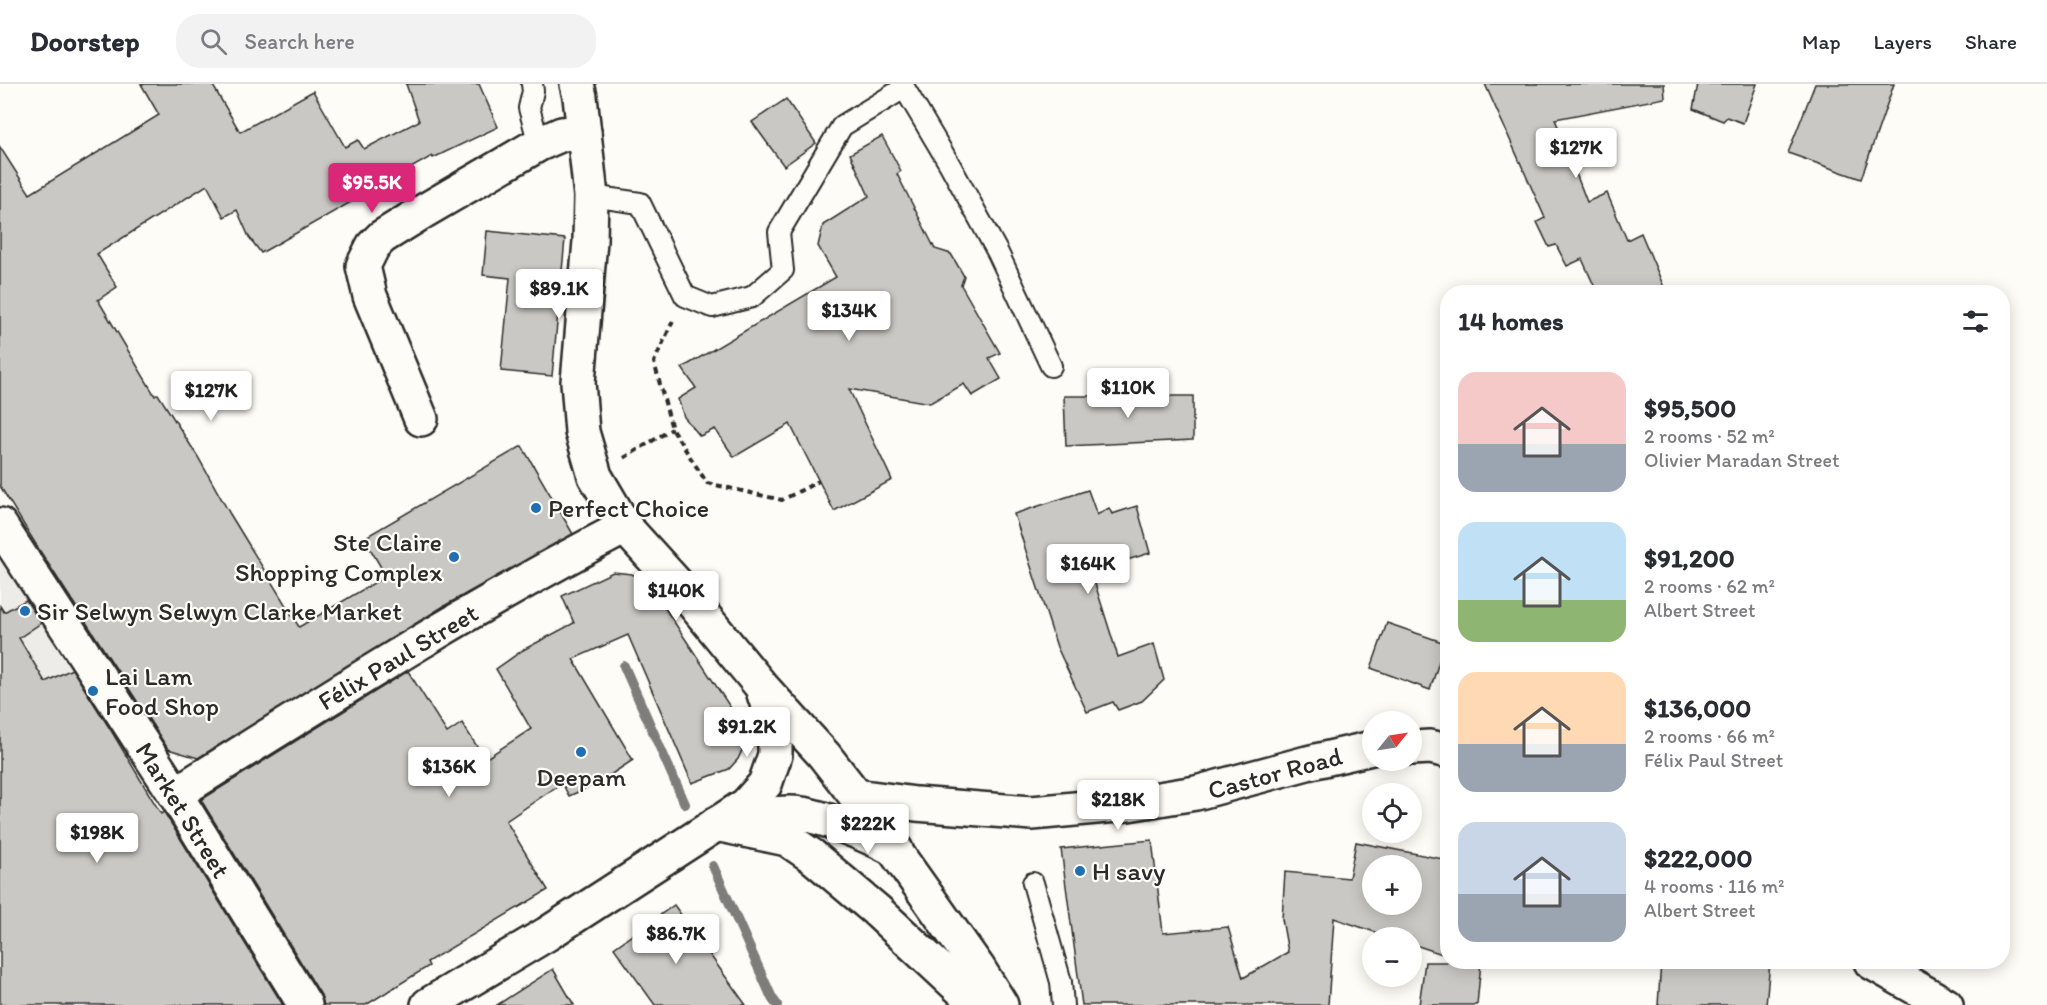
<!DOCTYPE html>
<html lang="en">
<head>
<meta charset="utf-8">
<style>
	:root { --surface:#fff; --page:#f2f2f3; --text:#2b2b33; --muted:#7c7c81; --line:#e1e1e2; --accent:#db2777 }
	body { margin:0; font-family:Itim,sans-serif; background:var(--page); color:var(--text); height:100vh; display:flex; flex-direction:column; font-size:22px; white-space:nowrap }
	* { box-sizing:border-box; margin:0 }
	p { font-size:20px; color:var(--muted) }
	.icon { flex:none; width:33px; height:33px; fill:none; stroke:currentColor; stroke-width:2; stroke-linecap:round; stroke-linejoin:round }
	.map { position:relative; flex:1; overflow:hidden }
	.panel { position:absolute; left:1440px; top:201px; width:570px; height:684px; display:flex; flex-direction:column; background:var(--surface); border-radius:24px; box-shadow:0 3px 15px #0003 }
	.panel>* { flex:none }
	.needle { width:39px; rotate:60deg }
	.buttons { position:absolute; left:1362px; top:627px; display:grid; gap:12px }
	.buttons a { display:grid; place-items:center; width:60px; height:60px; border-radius:50%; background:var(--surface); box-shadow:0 3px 15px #0003; font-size:30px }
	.price { position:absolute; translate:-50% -51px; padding:0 14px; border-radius:6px; background:#fff; color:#222; font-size:20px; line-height:39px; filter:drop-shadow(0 2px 3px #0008) }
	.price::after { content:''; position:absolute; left:50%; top:36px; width:18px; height:14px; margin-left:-9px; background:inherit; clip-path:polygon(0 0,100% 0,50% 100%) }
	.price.current { background:var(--accent); color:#fff }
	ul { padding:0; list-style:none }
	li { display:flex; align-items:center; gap:18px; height:150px; padding:0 18px }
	li span { display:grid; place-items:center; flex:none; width:168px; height:120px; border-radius:18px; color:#555 }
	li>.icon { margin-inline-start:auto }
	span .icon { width:72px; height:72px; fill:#fffc; stroke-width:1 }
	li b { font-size:26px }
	h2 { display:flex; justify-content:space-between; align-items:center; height:72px; padding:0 18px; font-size:26px }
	header { display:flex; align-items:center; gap:36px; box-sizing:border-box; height:84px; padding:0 30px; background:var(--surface); border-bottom:2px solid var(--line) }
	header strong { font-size:28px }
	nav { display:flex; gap:33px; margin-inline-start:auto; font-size:21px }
	.search { width:420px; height:54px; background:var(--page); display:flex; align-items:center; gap:15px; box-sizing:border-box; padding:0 21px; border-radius:24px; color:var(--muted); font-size:22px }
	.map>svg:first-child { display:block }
	.built { fill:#edece8 }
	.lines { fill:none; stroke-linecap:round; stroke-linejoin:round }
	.stream { stroke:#7e7d7b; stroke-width:10 }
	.building { fill:#c9c8c4; stroke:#2b2b2b; stroke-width:1.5; fill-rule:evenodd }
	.lane-casing { stroke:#2b2b2b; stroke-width:24 }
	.street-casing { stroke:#2b2b2b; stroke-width:38 }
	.secondary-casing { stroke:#2b2b2b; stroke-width:38 }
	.path { stroke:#2b2b2b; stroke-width:4; stroke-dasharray:6 4.5; stroke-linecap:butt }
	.lane { stroke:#fdfcf7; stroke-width:20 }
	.street { stroke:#fdfcf7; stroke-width:33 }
	.secondary { stroke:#fdfcf7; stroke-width:33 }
	.poi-dot { fill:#1f6fb2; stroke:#fdfcf7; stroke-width:2 }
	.labels { text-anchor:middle; stroke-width:4.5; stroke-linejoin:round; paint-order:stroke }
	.poi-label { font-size:26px; fill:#2b2b2b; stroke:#fdfcf7; text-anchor:start }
	.street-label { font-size:26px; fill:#2b2b2b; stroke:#fdfcf7 }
</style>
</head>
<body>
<header>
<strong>Doorstep</strong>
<div class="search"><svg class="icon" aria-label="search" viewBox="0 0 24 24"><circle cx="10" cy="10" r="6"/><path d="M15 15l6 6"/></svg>Search here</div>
<nav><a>Map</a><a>Layers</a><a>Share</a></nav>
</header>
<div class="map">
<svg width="2047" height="921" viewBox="0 0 2047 921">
	<rect width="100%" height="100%" fill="#fdfcf7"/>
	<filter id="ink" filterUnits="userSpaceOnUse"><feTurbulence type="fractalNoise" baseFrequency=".0167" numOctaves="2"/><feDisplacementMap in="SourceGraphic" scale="12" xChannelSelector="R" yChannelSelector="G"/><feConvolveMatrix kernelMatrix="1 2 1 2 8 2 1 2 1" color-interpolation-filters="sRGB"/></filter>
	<g filter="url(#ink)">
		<polygon class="built" points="0,470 87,585 0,640"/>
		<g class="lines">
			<g class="stream">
				<polyline points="624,582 685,720"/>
				<polyline points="713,782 772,914 777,921"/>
			</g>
		</g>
		<g class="building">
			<polygon points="141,0 212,0 240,48 313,7 345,63 358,56 364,65 419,37 406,0 479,0 498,43 433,74 432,72 261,169 249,153 237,126 224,133 207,101 97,170 117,203 98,216 155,312 158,310 198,373 230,430 299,543 386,492 364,454 522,362 573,450 444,522 198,674 168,665 40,467 0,402 0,63 30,110 159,31"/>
			<polygon points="1485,0 1664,0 1665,14 1555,35 1587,118 1607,109 1627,156 1641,149 1666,208 1597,208 1582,175 1567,182 1556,161 1549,163 1537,138 1545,134"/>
			<polygon points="1698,0 1757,0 1743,39 1727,33 1723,37 1693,25"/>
			<polygon points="1815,0 1894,0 1861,95 1788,69"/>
			<polygon points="786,15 816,59 784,82 752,38"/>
			<polygon points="882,52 901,87 897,90 935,165 951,170 964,192 961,201 1000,269 989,274 1001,295 972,312 964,300 930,319 849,305 892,396 834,427 790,340 734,373 715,345 700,352 684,333 678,315 696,304 682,284 836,193 818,162 823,141 869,112 850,70"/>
			<polygon points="487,147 565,155 552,292 501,287 510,194 483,191"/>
			<polygon points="1064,312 1193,312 1193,356 1066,362"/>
			<polygon points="1088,406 1097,431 1109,424 1112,430 1137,422 1150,469 1091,487 1118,573 1154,560 1164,596 1142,617 1118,626 1113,618 1087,628 1057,563 1014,430"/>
			<polygon points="613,488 632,490 647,498 653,506 740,638 744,648 744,662 738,675 729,685 692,699 628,551 573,575 633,676 598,699 569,712 562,699 506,737 548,806 427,878 429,882 366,921 324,921 321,911 201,716 408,587 447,649 462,639 485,675 531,645 496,585 523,566 574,539 562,512"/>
			<polygon points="26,516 41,539 19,554 45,598 72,585 112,648 161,730 164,728 283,921 0,921 0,522 4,528"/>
			<polygon points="1387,539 1445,559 1430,606 1371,584"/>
			<path d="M1152,756L1163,849L1228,843L1243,894L1288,868L1282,835L1285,788L1349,794L1356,758L1448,776V872L1412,860V854H1392L1334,834L1328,921H1082L1061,765ZM1372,782H1412V820H1372Z"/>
			<polygon points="674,821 746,921 655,921 614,864"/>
			<polygon points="1425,878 1481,878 1477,921 1419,921"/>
			<polygon points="1661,878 1770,878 1766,921 1658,921"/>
			<polygon points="553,885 574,921 497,921"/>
		</g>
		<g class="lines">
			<g class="lane-casing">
				<g id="lane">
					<polyline points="532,0 533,7 529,24 539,60"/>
					<polyline points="902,0 950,81 998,169 1051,282"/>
					<polyline points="591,112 640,119 685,212 712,223 752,213 783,186 779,148 842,42 904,4"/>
					<polyline points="1033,799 1061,898 1063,921"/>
				</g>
			</g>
			<g class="street-casing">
				<g id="street">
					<polyline points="421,335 370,212 363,182 373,162 382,153 424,127 539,60 562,50 584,48"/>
					<polyline points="0,441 175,710 305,921"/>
					<path d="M175,710C323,618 470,523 625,443"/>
				</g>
			</g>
			<g class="secondary-casing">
				<g id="secondary">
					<polyline points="577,0 580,13 591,112 590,157 578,298 582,348 595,392 625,443 684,508 762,603 824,671 856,712 978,884 1001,921"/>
					<polyline points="1412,664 1430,663 1448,667"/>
					<polyline points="856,712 916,720 1032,729 1128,720 1196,709 1307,679 1372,664"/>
					<path d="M736,736C754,732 772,729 791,729C819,729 871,753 896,766"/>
					<polyline points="716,740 787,755 812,772 876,826 978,921"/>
					<polyline points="1871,878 1946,921"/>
					<polyline points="428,921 547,850 746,721 765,700 775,671 775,642 764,610"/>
				</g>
			</g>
			<g class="path">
				<polyline points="673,237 654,278 672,345 707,399 782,416 819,397"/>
				<polyline points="624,374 672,345"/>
			</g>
			<use href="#lane" class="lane"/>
			<use href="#street" class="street"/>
			<use href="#secondary" class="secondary"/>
		</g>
	</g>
	<g class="poi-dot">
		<circle cx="536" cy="424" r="6"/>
		<circle cx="454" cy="473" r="6"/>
		<circle cx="25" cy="527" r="6"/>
		<circle cx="93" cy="607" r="6"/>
		<circle cx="581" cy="668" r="6"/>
		<circle cx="1080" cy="787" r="6"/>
	</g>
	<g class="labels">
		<g class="poi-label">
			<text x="548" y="433">Perfect Choice</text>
			<text x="442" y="467" text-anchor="end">Ste Claire<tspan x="442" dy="30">Shopping Complex</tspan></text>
			<text x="37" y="536">Sir Selwyn Selwyn Clarke Market</text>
			<text x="105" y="601">Lai Lam<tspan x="105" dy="30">Food Shop</tspan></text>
			<text x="581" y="702" text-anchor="middle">Deepam</text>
			<text x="1092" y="796">H savy</text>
		</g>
		<g class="street-label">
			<text transform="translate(398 573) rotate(-31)" y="9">Félix Paul Street</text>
			<text transform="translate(1275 689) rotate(-15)" y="9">Castor Road</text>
			<text transform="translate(183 726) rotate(58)" y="9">Market Street</text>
		</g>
	</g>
</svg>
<div class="buttons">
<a><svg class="needle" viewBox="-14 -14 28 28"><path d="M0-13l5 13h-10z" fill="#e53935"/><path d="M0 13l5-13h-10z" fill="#7c7c81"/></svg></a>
<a><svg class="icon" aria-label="locate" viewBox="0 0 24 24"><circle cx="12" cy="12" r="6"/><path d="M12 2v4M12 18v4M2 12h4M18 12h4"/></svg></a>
<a>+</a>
<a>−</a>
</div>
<b class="price" style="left:1576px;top:95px">$127K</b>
<b class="price current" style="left:372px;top:130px">$95.5K</b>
<b class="price" style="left:559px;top:236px">$89.1K</b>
<b class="price" style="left:849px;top:258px">$134K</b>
<b class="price" style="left:1128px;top:335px">$110K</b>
<b class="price" style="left:211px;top:338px">$127K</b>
<b class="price" style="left:1088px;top:511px">$164K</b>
<b class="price" style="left:676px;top:538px">$140K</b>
<b class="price" style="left:747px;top:674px">$91.2K</b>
<b class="price" style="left:449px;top:714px">$136K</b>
<b class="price" style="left:1118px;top:747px">$218K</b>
<b class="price" style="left:868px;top:771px">$222K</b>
<b class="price" style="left:97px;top:780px">$198K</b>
<b class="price" style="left:676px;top:881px">$86.7K</b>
<section class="panel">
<h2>14 homes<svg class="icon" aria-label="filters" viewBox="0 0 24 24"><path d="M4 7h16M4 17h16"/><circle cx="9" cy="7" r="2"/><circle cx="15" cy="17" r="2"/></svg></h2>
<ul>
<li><span style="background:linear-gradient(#f6c9c9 60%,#9aa5b1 0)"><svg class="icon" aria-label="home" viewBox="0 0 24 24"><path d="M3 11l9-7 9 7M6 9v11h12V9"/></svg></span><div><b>$95,500</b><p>2 rooms · 52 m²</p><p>Olivier Maradan Street</p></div></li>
<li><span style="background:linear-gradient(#bfe0f5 65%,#8fb573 0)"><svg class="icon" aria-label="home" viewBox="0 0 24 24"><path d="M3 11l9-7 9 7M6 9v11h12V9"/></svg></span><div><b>$91,200</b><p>2 rooms · 62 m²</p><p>Albert Street</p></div></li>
<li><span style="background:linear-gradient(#ffd9b3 60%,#9aa5b1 0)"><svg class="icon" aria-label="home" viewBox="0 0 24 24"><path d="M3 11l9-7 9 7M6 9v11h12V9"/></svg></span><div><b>$136,000</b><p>2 rooms · 66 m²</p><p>Félix Paul Street</p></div></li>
<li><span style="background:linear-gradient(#c9d6e8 60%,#9aa5b1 0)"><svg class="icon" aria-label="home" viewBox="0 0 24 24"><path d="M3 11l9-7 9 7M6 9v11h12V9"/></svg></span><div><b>$222,000</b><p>4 rooms · 116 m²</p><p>Albert Street</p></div></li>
</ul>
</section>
</div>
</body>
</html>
